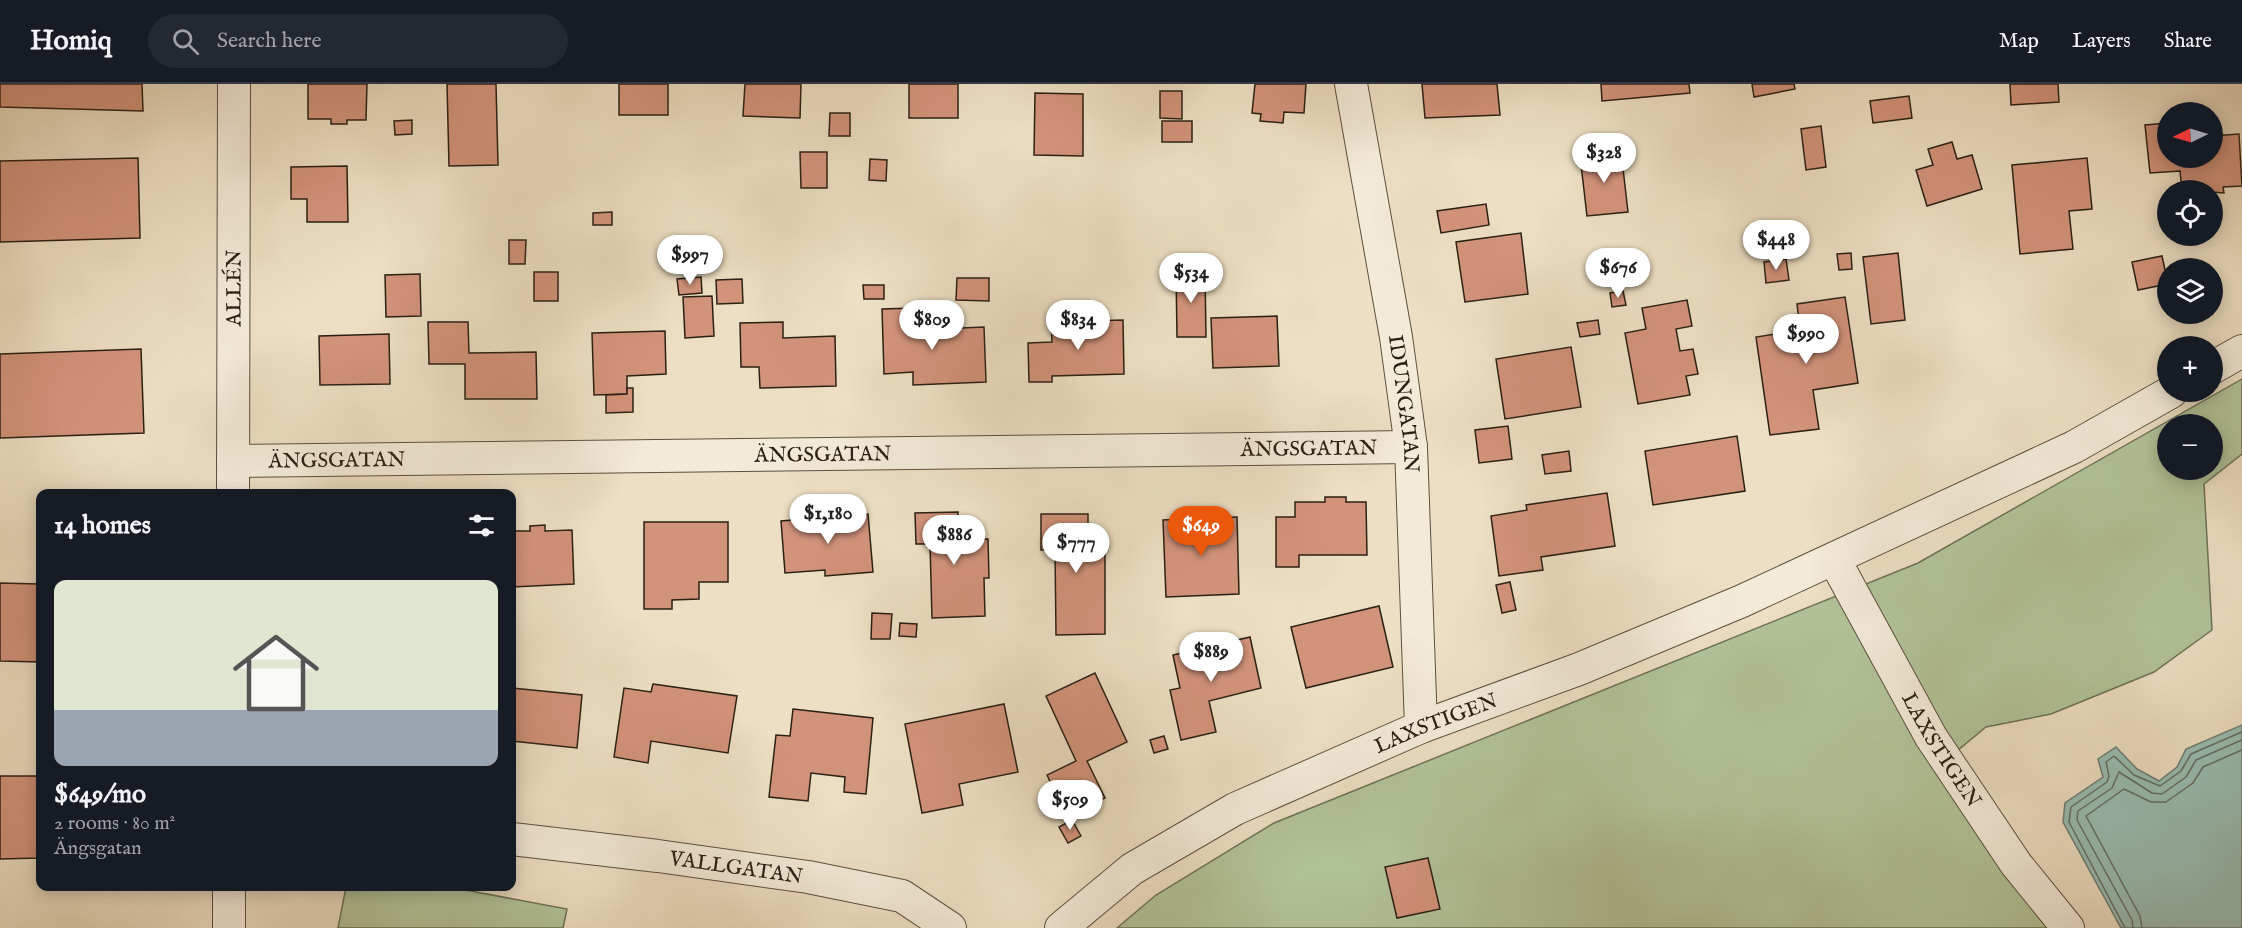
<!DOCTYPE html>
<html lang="en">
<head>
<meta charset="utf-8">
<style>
	:root { --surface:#171b24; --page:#242831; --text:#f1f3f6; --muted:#9ea1a6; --line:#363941; --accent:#ea580c }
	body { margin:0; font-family:"IM FELL English",serif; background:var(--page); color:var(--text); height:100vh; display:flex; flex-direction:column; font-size:22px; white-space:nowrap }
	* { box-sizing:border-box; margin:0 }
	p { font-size:20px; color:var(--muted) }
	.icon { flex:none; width:33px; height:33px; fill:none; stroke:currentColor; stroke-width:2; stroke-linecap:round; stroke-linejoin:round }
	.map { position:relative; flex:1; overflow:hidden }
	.sheet { position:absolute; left:36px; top:405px; width:480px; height:402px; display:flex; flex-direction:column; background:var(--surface); border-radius:12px; box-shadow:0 3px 15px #0003 }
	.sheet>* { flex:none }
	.needle { width:39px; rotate:265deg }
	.fabs { position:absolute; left:2157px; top:18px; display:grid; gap:12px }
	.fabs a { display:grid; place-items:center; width:66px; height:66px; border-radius:50%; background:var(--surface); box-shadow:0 3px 15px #0003; font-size:30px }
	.price { position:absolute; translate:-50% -51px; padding:0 14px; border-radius:21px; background:#fff; color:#222; font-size:20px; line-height:39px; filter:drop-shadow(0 2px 3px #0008) }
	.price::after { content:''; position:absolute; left:50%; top:36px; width:18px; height:14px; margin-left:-9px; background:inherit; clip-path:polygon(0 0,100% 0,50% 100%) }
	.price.current { background:var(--accent); color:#fff }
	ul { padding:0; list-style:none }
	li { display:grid; align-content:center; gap:12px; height:318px; padding:0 18px }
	li span { display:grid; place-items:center; height:186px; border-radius:12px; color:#555 }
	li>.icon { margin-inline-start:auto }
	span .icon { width:108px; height:108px; fill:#fffc; stroke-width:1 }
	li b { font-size:26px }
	h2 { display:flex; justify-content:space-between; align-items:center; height:72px; padding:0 18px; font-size:26px }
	header { display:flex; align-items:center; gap:36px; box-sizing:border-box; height:84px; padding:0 30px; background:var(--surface); border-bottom:2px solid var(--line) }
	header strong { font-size:28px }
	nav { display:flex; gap:33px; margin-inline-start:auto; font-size:21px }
	.search { width:420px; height:54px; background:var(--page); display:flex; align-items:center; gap:15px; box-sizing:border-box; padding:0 21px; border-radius:33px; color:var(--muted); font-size:22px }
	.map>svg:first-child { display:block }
	.green { fill:#b2c399; stroke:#6e7256; stroke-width:1.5; fill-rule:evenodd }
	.water { fill:#99bdb3; stroke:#6d7e73; stroke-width:1.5 }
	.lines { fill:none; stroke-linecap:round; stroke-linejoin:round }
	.shore { stroke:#626e64; stroke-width:1.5 }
	.building { fill:#d2937b; stroke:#2b2014; stroke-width:1.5 }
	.street-casing { stroke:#5c5040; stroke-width:34 }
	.street { stroke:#f3ead8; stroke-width:32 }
	.labels { text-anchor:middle; stroke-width:5; stroke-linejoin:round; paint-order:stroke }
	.street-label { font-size:21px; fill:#2b2014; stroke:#f3ead8 }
</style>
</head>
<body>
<header>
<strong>Homiq</strong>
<div class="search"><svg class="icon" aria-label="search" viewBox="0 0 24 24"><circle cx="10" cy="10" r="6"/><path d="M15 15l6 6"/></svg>Search here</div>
<nav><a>Map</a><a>Layers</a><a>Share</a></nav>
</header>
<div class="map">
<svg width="2242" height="844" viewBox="0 0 2242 844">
	<rect width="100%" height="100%" fill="#eddfc3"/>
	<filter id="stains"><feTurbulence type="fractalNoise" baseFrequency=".00333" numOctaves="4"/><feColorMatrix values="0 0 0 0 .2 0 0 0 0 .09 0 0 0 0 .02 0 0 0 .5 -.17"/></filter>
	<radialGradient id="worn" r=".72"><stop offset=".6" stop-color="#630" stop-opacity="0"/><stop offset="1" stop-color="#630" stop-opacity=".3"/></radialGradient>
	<g class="green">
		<path d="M2242,295V370L2204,400L2212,546L2154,588L2051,630L1986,643L1934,686L2050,844H1117L1156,811L1274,739L1918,479ZM2168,340H2212V386H2168Z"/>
		<polygon points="346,803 449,803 567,825 563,844 338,844"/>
	</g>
	<polygon class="water" points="2242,641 2242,844 2121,844 2063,738 2065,719 2103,693 2098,675 2116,663 2137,685 2159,697 2177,683 2186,665"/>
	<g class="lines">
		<g class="shore">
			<polyline points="2125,844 2069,738 2071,723 2107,698 2109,692 2106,678 2114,672 2134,691 2160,702 2181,687 2191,670 2242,648"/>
			<polyline points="2133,844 2132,836 2077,736 2078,727 2112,704 2119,688 2152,709 2162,710 2186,693 2196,676 2242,656"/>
			<polyline points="2142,844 2140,832 2086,732 2124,705 2151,718 2166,718 2193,699 2203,683 2242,666"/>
		</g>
	</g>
	<g class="building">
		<polygon points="0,0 142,0 143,27 0,23"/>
		<polygon points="308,0 367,0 366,36 347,36 347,40 331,40 331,35 308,35"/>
		<polygon points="447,0 496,0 498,81 449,82"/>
		<rect x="619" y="0" width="49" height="31"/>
		<polygon points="745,0 801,0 800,34 743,32"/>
		<rect x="909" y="0" width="49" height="34"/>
		<polygon points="1255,0 1306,0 1304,29 1284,28 1283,39 1260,37 1261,30 1252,29"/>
		<polygon points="1422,0 1497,0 1500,31 1425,34"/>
		<polygon points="1601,0 1689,0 1690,9 1602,17"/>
		<polygon points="1752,0 1794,0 1795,5 1754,13"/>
		<polygon points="2010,0 2058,0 2059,18 2011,21"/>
		<polygon points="1160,7 1182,7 1182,35 1160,34"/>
		<polygon points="1035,9 1083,10 1083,72 1034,71"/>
		<polygon points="1909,12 1912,34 1873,39 1870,17"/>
		<polygon points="830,29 850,29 850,52 829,52"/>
		<polygon points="412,36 412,50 395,51 394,37"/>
		<rect x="1162" y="37" width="30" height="21"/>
		<polygon points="2168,39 2168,74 2212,74 2212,52 2239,50 2242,102 2223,103 2224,109 2182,106 2180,87 2150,89 2145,41"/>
		<polygon points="1821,42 1826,83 1806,86 1801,45"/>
		<polygon points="1952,58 1957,75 1972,71 1982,105 1927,122 1916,86 1933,81 1928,65"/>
		<polygon points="1621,67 1628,128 1587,132 1580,72"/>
		<polygon points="800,68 827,68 827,104 801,104"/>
		<polygon points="138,74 140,154 0,158 0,77"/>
		<polygon points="2087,74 2092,125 2069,127 2073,165 2020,170 2012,81"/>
		<polygon points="870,75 887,76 886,97 869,96"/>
		<polygon points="347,82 348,138 307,138 307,115 291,115 291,83"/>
		<polygon points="1486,120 1489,141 1441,149 1437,127"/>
		<polygon points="612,128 612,141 593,141 593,129"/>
		<polygon points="1521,149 1528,210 1465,218 1456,158"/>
		<polygon points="509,156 526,156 525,180 509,180"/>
		<polygon points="1851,169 1852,185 1839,186 1837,170"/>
		<polygon points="1898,169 1905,236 1871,240 1863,173"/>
		<polygon points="2162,172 2168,200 2138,206 2132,178"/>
		<polygon points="1786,175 1789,196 1766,199 1764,178"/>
		<polygon points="1205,187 1206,253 1177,253 1176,188"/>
		<rect x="534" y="188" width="24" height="29"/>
		<polygon points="420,190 421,232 386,233 385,191"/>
		<polygon points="701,193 702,209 679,211 677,195"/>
		<polygon points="957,194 989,194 989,217 956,216"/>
		<polygon points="742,195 743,219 717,220 716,196"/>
		<polygon points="863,201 884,201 884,215 864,215"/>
		<polygon points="1623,207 1626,221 1612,223 1610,209"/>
		<polygon points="712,212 714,252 685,254 683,213"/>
		<polygon points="1845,213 1858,299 1813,306 1819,345 1770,351 1756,253 1800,246 1797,220"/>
		<polygon points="1687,216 1692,242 1676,245 1680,267 1693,265 1698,290 1686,292 1690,311 1638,320 1625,249 1646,245 1642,224"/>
		<polygon points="914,224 916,246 984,243 986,298 913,301 913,288 884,290 882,225"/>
		<polygon points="1277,232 1279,282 1213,284 1211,234"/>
		<polygon points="1123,236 1124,290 1052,292 1052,298 1029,298 1028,259 1052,258 1051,238"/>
		<polygon points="1598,236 1600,250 1580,253 1577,239"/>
		<polygon points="428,238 468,238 469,269 536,268 537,315 465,315 465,280 429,280"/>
		<polygon points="783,238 783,254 835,252 836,302 760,304 759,283 741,283 740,239"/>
		<polygon points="665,247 666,290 627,292 627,310 594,311 592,249"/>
		<polygon points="389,250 390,300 320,301 319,252"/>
		<polygon points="1571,263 1581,323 1505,335 1496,275"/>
		<polygon points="141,265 144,349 0,354 0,270"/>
		<polygon points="627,304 633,304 633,328 606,329 606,311 627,310"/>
		<polygon points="1508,342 1512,375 1479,379 1475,346"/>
		<polygon points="1737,352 1745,407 1653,421 1645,367"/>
		<polygon points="1569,367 1571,387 1545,390 1542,371"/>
		<polygon points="1607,409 1615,462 1541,473 1543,486 1499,492 1491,432 1527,426 1526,421"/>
		<polygon points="1325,413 1346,413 1346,418 1366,418 1367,471 1299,471 1299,483 1276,483 1276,433 1295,433 1295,418 1325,418"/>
		<polygon points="958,428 958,456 988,455 989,494 984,494 985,532 932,534 930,460 916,460 915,429"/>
		<polygon points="868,430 873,488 825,492 825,486 785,489 781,437"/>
		<polygon points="1041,430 1088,430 1088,458 1105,458 1105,550 1056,551 1055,466 1041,466"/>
		<polygon points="1237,433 1239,510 1166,513 1163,436"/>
		<polygon points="644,438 728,438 728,498 699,498 699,515 672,516 672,525 644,525"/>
		<polygon points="545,441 545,447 572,446 574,500 512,503 512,447 530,447 530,442"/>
		<polygon points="1510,498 1516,526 1502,529 1496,501"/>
		<polygon points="0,499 40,500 40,578 0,577"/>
		<polygon points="1379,522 1393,583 1306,604 1291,543"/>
		<polygon points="872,529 892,530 890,555 871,555"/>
		<polygon points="900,539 917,540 916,553 899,552"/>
		<polygon points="1250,553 1261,604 1209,617 1216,648 1181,656 1170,606 1180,604 1173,571"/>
		<polygon points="1095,589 1127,658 1087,677 1105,714 1067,733 1047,691 1076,677 1046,612"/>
		<polygon points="653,600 737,612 728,669 651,657 648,679 614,673 624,604 651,608"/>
		<polygon points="512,604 582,611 577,664 512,657"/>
		<polygon points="1004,620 1018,688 959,700 963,721 922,729 905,640"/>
		<polygon points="793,625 873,634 866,710 844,708 845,693 811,689 808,717 769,713 776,651 790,652"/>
		<polygon points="1164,652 1168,665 1154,669 1150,656"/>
		<polygon points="0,692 40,692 40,774 0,775"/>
		<polygon points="1072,736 1081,752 1068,759 1059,743"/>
		<polygon points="1428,774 1440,825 1397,834 1385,783"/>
	</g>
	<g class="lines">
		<g class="street-casing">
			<g id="street">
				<path id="s1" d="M1351,0L1396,253L1411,363L1421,643"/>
				<polyline points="2212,284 2242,267"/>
				<path id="s2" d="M233,377L1411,363"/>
				<path id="s3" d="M233,410L234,0"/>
				<path id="s4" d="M1834,475L1931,653L2016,780L2068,844"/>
				<path id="s5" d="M512,755L658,772L808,793L902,812L950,844"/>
				<polyline points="229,802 229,844"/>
				<path id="s6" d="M1061,844L1132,785L1235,725L1421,643L1579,585L1742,517L2074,363L2171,308"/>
			</g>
		</g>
		<use href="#street" class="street"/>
	</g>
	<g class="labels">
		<g class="street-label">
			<text dy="7" stroke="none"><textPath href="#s3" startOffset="206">ALLÉN</textPath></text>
			<text dy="7" stroke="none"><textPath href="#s1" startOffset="324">IDUNGATAN</textPath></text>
			<text dy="7" stroke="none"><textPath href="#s2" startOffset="1076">ÄNGSGATAN</textPath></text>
			<text dy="7" stroke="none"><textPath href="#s2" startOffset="590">ÄNGSGATAN</textPath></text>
			<text dy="7" stroke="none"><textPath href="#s2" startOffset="104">ÄNGSGATAN</textPath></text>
			<text dy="7" stroke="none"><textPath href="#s6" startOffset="430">LAXSTIGEN</textPath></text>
			<text dy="7" stroke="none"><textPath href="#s4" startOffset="219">LAXSTIGEN</textPath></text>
			<text dy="7" stroke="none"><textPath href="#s5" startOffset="226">VALLGATAN</textPath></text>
		</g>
	</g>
	<rect width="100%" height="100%" filter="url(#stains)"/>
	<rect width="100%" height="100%" fill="url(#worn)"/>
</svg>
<div class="fabs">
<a><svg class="needle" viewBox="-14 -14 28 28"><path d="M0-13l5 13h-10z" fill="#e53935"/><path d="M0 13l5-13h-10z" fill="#9ea1a6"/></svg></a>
<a><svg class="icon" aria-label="locate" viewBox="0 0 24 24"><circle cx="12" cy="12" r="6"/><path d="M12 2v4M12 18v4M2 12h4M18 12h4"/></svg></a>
<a><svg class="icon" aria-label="layers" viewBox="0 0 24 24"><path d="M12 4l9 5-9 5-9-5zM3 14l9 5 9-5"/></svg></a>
<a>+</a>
<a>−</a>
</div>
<b class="price" style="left:1604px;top:100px">$328</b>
<b class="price" style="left:1776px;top:187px">$448</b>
<b class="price" style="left:690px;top:202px">$997</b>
<b class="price" style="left:1618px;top:215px">$676</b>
<b class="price" style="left:1191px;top:220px">$534</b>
<b class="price" style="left:932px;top:267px">$809</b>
<b class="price" style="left:1078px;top:267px">$834</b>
<b class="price" style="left:1806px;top:281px">$990</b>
<b class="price" style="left:828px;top:461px">$1,180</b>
<b class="price current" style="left:1201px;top:473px">$649</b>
<b class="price" style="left:954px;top:482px">$886</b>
<b class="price" style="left:1076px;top:490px">$777</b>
<b class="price" style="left:1211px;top:599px">$889</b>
<b class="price" style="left:1070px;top:747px">$509</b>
<section class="sheet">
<h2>14 homes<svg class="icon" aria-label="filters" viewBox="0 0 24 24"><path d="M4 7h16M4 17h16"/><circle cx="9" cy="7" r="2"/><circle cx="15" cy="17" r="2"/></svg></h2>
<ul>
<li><span style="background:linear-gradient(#dfe7d0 70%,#9aa5b1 0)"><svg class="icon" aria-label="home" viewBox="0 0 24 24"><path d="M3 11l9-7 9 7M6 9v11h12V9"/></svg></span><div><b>$649/mo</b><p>2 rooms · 80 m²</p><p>Ängsgatan</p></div></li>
</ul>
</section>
</div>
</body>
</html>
